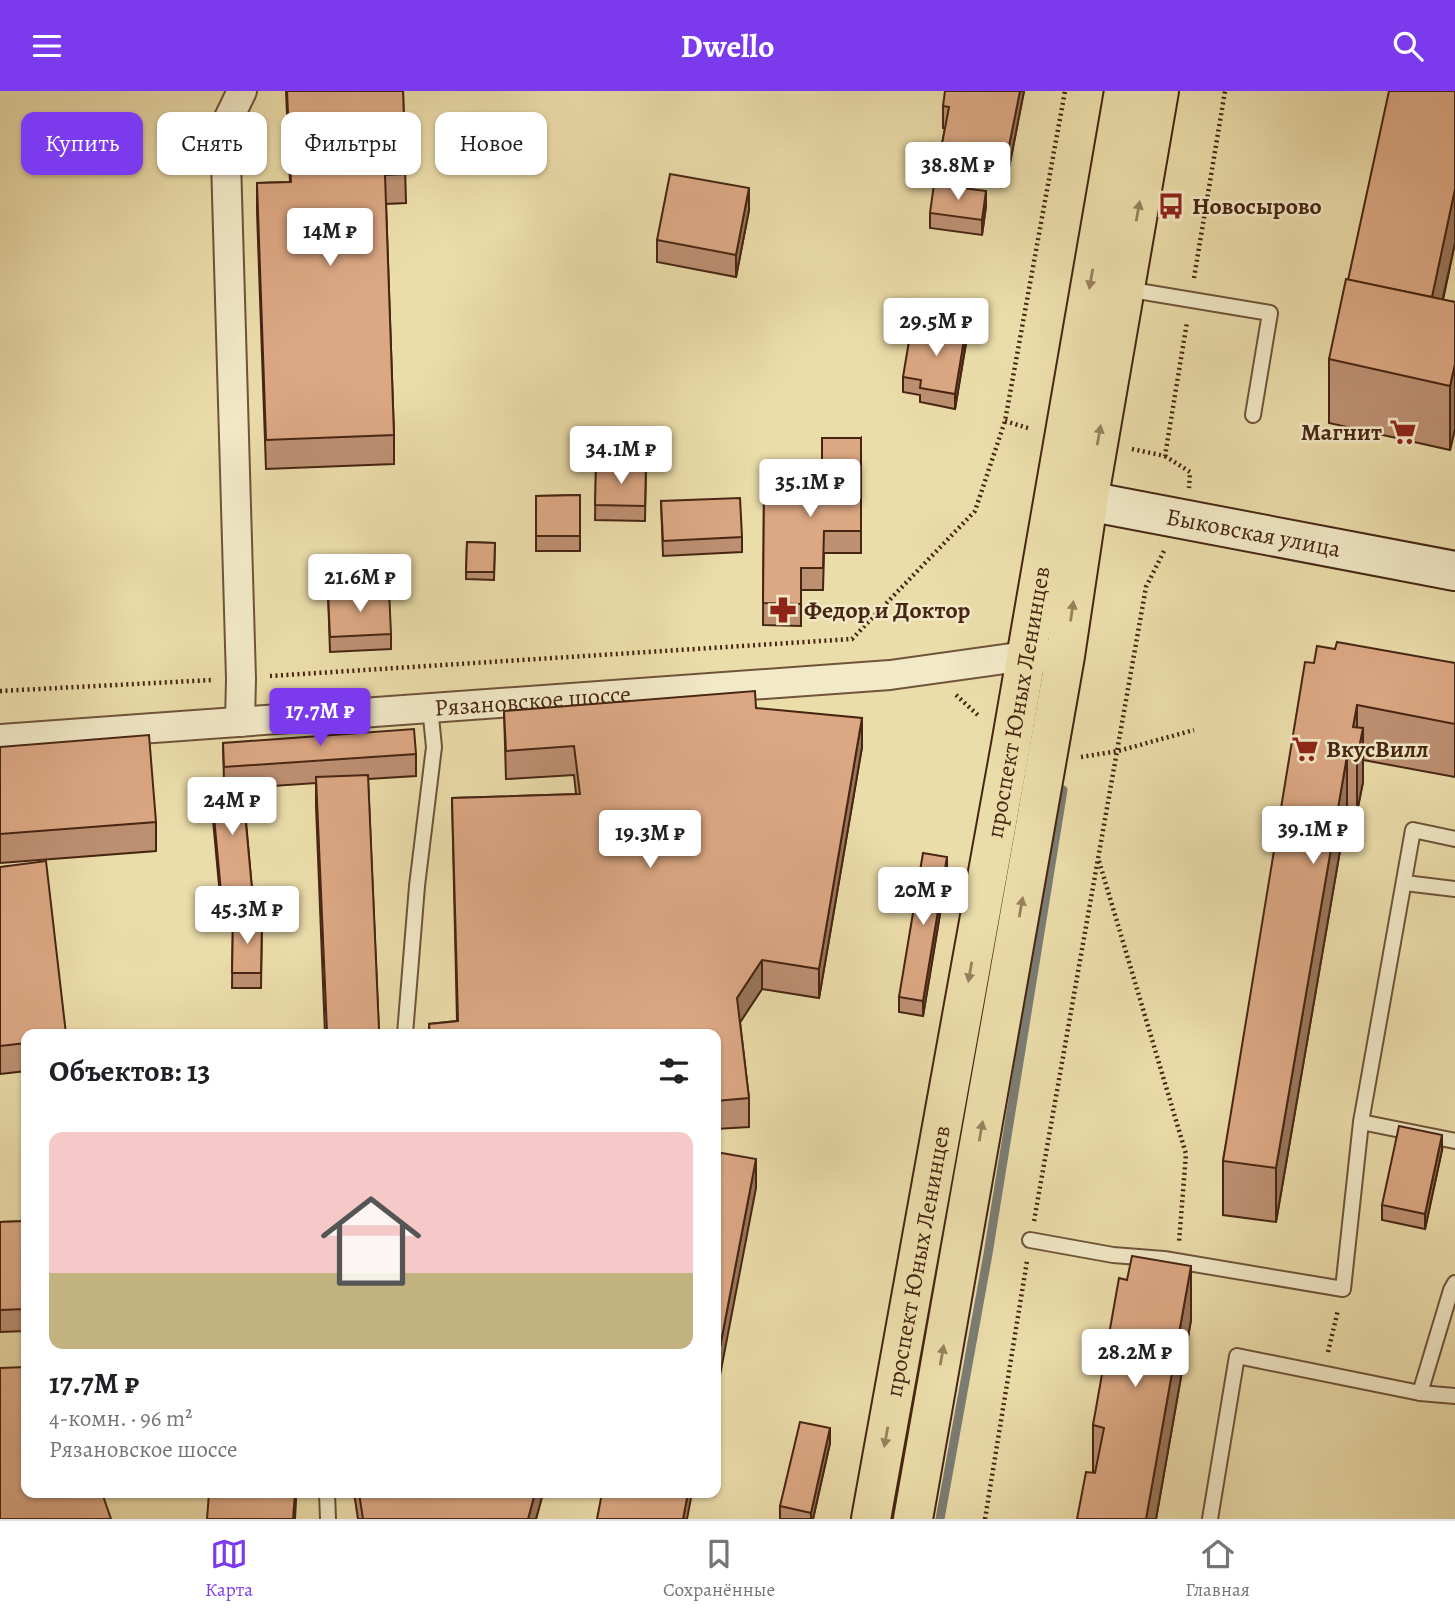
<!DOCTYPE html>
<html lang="ru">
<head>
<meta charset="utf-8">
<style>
	:root { --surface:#fff; --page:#f2f2f2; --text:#202124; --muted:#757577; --line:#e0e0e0; --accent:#7c3aed }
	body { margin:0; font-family:Alegreya,serif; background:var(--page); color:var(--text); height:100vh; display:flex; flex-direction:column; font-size:26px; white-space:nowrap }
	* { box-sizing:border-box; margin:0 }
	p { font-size:23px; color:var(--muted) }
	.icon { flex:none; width:38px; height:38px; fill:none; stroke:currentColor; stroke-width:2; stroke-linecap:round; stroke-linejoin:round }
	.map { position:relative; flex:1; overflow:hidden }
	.side { position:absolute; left:21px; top:938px; width:700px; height:469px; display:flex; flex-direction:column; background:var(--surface); border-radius:14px; box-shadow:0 2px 5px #0004 }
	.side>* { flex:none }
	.banner { position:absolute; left:21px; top:21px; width:700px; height:63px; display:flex; gap:14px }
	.price { position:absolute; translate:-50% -60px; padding:0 16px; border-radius:7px; background:#fff; color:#222; font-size:23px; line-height:46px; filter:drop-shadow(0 2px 4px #0008) }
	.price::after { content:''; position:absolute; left:50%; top:42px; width:21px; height:16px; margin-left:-10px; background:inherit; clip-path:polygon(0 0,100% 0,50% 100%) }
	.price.selected { background:var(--accent); color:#fff }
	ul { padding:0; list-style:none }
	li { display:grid; align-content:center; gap:14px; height:371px; padding:0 28px }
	li span { display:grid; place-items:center; height:217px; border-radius:14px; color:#555 }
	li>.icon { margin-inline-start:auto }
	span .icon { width:126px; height:126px; fill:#fffc; stroke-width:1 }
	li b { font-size:30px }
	h2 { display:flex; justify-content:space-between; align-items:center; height:84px; padding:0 28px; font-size:30px }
	.chip { padding:0 24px; border-radius:14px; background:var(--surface); box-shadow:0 2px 5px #0004; font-size:24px; line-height:63px }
	.chip.selected { background:var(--accent); color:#fff }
	header { display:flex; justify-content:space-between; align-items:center; height:91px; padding:0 28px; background:var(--accent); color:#fff; font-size:32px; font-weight:700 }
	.tabs { display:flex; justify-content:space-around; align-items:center; height:98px; border-top:2px solid var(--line); background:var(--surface); font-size:19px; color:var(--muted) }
	.tabs a { display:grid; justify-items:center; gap:4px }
	.tabs .selected { color:var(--accent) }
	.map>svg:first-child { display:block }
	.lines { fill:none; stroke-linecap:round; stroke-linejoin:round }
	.stream { stroke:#7c7d74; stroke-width:9 }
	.lane-casing { stroke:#705339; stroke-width:18 }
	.street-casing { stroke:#705339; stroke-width:32 }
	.secondary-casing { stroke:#472513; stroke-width:42 }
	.primary-casing { stroke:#472513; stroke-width:42 }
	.path { stroke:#472513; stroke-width:4.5; stroke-dasharray:2 3.5; stroke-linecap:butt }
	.lane { stroke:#f2e9c8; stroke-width:14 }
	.street { stroke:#f2e9c8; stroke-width:28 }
	.secondary { stroke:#f2e9c8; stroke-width:38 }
	.primary { stroke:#ebddaa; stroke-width:38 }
	.wall { fill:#bd9072; stroke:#472513; stroke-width:2 }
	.shaded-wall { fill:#9a765c; stroke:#472513; stroke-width:2 }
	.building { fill:#dca884; stroke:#472513; stroke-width:2 }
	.oneway { fill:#99815e }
	.labels { text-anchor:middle; stroke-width:5; stroke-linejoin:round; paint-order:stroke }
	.poi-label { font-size:24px; font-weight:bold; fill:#472513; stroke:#f2e9c8; text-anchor:start }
	.street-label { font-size:24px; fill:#472513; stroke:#f2e9c8 }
</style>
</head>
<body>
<header><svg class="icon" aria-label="menu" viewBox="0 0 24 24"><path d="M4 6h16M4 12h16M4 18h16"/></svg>Dwello<svg class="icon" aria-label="search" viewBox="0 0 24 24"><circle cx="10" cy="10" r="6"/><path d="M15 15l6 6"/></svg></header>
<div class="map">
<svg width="1455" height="1428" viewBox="0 0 1455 1428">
	<rect width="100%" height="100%" fill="#ebddaa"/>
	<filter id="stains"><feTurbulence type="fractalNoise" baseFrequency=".00286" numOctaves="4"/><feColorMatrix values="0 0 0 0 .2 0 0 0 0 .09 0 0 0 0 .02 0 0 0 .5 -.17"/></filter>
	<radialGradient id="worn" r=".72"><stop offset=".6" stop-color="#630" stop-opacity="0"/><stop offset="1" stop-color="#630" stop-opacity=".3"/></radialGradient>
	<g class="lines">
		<polyline class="stream" points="940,1428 988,1163 1063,699"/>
		<g class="lane-casing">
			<g id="lane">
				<polyline points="1126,198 1270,222 1253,324"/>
				<polyline points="1405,792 1455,798"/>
				<polyline points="405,943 417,795 434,656 430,616"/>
				<polyline points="1361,1031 1455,1050"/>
				<polyline points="1030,1149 1113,1164 1164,1168 1343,1198 1361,1031 1413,739 1455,748"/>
				<polyline points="1420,1302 1451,1199 1455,1192"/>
				<polyline points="327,1402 328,1428"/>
				<polyline points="1210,1428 1237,1265 1420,1302 1455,1305"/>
			</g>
		</g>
		<g class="street-casing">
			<g id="street">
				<polyline points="240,631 241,588 225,35 242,0"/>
				<path id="s1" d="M0,648L890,584L1026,565H1045"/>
			</g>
		</g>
		<g class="secondary-casing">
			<g id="secondary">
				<path id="s2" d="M1056,404L1455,480"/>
			</g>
		</g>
		<g class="primary-casing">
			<g id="primary">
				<path id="s3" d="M871,1428L1011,654L1124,0"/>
				<polyline points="913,1428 1065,565 1088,411 1159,0"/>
			</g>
		</g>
		<g class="path">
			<polyline points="1194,187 1225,0"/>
			<polyline points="1005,330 1031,338"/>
			<polyline points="1132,358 1165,365 1187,231"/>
			<polyline points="1165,365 1190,381 1189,397"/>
			<polyline points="270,585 852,548 975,420 1005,330 1065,0"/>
			<polyline points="0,600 212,589"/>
			<polyline points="956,604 980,626"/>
			<polyline points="1081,666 1118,660 1194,639"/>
			<polyline points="1099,770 1186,1063 1179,1151"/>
			<polyline points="1034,1130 1146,496 1164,460"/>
			<polyline points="1328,1261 1338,1219"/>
			<polyline points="985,1428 1027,1170"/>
		</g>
		<use href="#lane" class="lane"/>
		<use href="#street" class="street"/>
		<use href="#secondary" class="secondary"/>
		<use href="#primary" class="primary"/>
	</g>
	<g class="wall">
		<polygon points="286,0 403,0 406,112 386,113 394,344 394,373 266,378 257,121 257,92 290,91"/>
		<polygon points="1024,0 1007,87 942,75 942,53 945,37 943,37 943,15"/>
		<polygon points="1455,0 1455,152 1443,209 1455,211 1455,338 1450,359 1329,332 1329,268"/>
		<polygon points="986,115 982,144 930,137 930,122"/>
		<polygon points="749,119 736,186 657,171 657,149"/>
		<polygon points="966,252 955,318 920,311 920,304 903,301 903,286"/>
		<polygon points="861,347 861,462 824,462 823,499 801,499 801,535 763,534 764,399 802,399 822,387"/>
		<polygon points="596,375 646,375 645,430 595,429"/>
		<polygon points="580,404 580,460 536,460 536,405"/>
		<polygon points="661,410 742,446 742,461 663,465"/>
		<polygon points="467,451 495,452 494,489 466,488"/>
		<polygon points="328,502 391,543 391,558 330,561"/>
		<polygon points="1335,558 1455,572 1455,686 1363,669 1363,691 1357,721 1347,719 1276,1131 1223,1124 1223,1070 1314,572"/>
		<polygon points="756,617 862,656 819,907 762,898 740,931 749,1007 749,1036 716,1038 716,943 429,943 429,933 457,930 452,707 576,703 574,684 506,688 504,620"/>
		<polygon points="223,652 416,663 416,685 368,688 379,943 325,943 316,715 316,692 243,697 252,798 252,813 221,816 211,707 211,693 224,691"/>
		<polygon points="0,656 156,731 156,760 0,772"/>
		<polygon points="0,776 26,943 26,980 0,983"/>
		<polygon points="947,781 923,925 899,921 899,906"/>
		<polygon points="233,827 262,828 261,897 232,897"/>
		<polygon points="1442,1059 1425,1138 1382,1129 1382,1114"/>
		<polygon points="26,1130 26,1240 0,1241 0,1131"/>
		<polygon points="1127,1189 1191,1229 1156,1428 1093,1382 1093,1334"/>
		<polygon points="830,1352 813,1428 780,1428 780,1415"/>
		<polygon points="354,1402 543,1402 536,1428 358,1428"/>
	</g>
	<g class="shaded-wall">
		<polygon points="1020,0 1024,0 1007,87 1007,65"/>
		<polygon points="749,97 749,119 736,186 736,164"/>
		<polygon points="1455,98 1455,152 1429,270 1429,217"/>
		<polygon points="986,100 986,115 982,144 982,129"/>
		<polygon points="966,237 966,252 955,318 955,303"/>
		<polygon points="1455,273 1455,338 1450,359 1450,295"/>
		<polygon points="1357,614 1357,667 1353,636"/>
		<polygon points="862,627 862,656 819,907 819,878"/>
		<polygon points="1363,637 1363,691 1357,721 1357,667"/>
		<polygon points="1347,665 1347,719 1276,1131 1276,1077"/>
		<polygon points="947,766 947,781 923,925 923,910"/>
		<polygon points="762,869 762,898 737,936 737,907"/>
		<polygon points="1442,1044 1442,1059 1425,1138 1425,1123"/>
		<polygon points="756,1068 756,1097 716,1305 716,1277"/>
		<polygon points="1191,1175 1191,1229 1156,1428 1146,1428"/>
		<polygon points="830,1337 830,1352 813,1428 811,1428 811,1422"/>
		<polygon points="295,1402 296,1402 296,1409 295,1428 293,1428"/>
		<polygon points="535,1402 543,1402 536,1428 528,1428"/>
		<polygon points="688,1402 692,1402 687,1428 683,1428"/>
	</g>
	<g class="building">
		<polygon points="287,0 403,0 406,83 385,84 394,344 266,349 257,92 291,91"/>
		<polygon points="945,0 1020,0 1007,65 942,53 949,16 943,15"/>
		<polygon points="1389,0 1455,0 1455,98 1432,206 1348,189"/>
		<polygon points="670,83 749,97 736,164 657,149"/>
		<polygon points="934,93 986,100 982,129 930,122"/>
		<polygon points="1346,188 1455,211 1455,273 1450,295 1329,268"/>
		<polygon points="929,231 966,237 955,303 920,297 921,289 903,286 910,244 927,247"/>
		<polygon points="822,347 861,347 861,440 824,440 823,477 801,477 801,513 763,512 764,399 802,399 802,387 822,387"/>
		<polygon points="596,375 646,375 645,415 595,414"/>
		<polygon points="580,404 580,445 536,445 536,405"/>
		<polygon points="740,407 742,446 663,450 661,410"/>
		<polygon points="467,451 495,452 494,481 466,481"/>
		<polygon points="389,499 391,543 330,546 328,502"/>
		<polygon points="1337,551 1455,572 1455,633 1357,614 1353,636 1363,637 1357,667 1347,665 1276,1077 1223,1070 1305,571 1314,572 1317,555 1335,558"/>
		<polygon points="755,600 756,617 862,627 819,878 762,869 737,907 749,1007 716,1010 716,943 430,943 429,933 458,930 452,707 580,703 574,655 506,660 504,620"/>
		<polygon points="414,638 416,663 224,676 223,652"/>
		<polygon points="149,644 156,731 0,743 0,656"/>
		<polygon points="368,684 379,939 327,941 316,686"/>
		<polygon points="242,690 252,798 221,801 211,693"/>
		<polygon points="923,762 947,766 923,910 899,906"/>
		<polygon points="46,770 66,943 26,943 26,952 0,955 0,776"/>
		<polygon points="233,827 262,828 261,882 232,882"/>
		<polygon points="1399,1035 1442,1044 1425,1123 1382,1114"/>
		<polygon points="716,1061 756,1068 716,1277"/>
		<polygon points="26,1130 26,1218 0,1219 0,1131"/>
		<polygon points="1132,1165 1191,1175 1146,1428 1077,1428 1086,1381 1095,1382 1104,1337 1093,1334 1119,1187 1127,1189"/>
		<polygon points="26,1276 26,1402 102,1402 111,1428 0,1428 0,1277"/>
		<polygon points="800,1331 830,1337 811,1422 780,1415"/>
		<polygon points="209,1402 295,1402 293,1428 207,1428"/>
		<polygon points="359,1402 535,1402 528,1428 363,1428"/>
		<polygon points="602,1402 688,1402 683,1428 597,1428"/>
	</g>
	<defs><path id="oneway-solid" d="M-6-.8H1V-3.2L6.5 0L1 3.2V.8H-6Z" transform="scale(1.75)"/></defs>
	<g class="oneway">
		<use href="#oneway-solid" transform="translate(1138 120) rotate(-80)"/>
		<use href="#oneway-solid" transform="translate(1091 188) rotate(100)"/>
		<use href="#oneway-solid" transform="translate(1099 344) rotate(-80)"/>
		<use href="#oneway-solid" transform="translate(1072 520) rotate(-82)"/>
		<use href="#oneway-solid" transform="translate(1021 816) rotate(-80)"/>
		<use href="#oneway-solid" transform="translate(970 881) rotate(100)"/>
		<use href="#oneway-solid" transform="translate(981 1040) rotate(-80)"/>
		<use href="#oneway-solid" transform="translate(942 1264) rotate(-80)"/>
		<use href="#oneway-solid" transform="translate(886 1346) rotate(100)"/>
	</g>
	<defs>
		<g id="bus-bare" transform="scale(2.1)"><path d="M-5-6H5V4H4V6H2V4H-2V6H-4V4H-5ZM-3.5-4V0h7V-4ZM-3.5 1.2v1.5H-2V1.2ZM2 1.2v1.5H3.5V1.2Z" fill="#8f2418" stroke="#f2e9c8" stroke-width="2.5" paint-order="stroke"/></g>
		<g id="supermarket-bare" transform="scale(2.1)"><path d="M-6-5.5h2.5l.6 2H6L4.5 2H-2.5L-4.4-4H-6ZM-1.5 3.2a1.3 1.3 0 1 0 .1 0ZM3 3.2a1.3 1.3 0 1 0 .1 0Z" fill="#8f2418" stroke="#f2e9c8" stroke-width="2.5" paint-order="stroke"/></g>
		<g id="pharmacy-bare" transform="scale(2.1)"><path d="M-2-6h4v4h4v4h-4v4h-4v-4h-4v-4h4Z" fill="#8f2418" stroke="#f2e9c8" stroke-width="2.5" paint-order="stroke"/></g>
	</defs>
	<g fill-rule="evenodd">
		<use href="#bus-bare" x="1171" y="115"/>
		<use href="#supermarket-bare" x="1403" y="341"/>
		<use href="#pharmacy-bare" x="783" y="519"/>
		<use href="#supermarket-bare" x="1305" y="658"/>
	</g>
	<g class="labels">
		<g class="poi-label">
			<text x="1192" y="123">Новосырово</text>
			<text x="1382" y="349" text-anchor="end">Магнит</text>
			<text x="804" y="527">Федор и Доктор</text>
			<text x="1326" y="666">ВкусВилл</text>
		</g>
		<g class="street-label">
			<text dy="8" stroke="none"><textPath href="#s2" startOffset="201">Быковская улица</textPath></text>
			<text dy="8" stroke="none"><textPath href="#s1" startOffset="534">Рязановское шоссе</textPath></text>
			<text dy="8" stroke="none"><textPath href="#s3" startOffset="830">проспект Юных Ленинцев</textPath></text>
			<text dy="8" stroke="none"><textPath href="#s3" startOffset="262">проспект Юных Ленинцев</textPath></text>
		</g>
	</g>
	<rect width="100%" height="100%" filter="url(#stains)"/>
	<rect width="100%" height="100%" fill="url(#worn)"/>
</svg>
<b class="price" style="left:958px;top:111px">38.8M ₽</b>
<b class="price" style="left:330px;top:177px">14M ₽</b>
<b class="price" style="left:936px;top:267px">29.5M ₽</b>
<b class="price" style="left:621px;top:395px">34.1M ₽</b>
<b class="price" style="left:810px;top:428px">35.1M ₽</b>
<b class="price" style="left:360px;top:523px">21.6M ₽</b>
<b class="price selected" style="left:320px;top:657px">17.7M ₽</b>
<b class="price" style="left:232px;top:746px">24M ₽</b>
<b class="price" style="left:1313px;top:775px">39.1M ₽</b>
<b class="price" style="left:650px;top:779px">19.3M ₽</b>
<b class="price" style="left:923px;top:836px">20M ₽</b>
<b class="price" style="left:247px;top:855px">45.3M ₽</b>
<b class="price" style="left:1135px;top:1298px">28.2M ₽</b>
<div class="banner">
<a class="chip selected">Купить</a>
<a class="chip">Снять</a>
<a class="chip">Фильтры</a>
<a class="chip">Новое</a>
</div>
<section class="side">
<h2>Объектов: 13<svg class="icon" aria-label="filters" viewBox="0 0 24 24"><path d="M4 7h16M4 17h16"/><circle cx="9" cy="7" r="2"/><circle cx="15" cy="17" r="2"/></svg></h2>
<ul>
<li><span style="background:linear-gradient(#f6c9c9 65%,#c2b280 0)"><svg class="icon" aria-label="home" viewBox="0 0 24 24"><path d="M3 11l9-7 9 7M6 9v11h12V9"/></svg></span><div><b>17.7M ₽</b><p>4-комн. · 96 m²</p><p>Рязановское шоссе</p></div></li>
</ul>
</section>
</div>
<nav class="tabs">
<a class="selected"><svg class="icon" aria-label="map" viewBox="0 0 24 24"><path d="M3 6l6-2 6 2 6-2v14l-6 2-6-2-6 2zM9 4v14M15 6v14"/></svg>Карта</a>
<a><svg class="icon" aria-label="saved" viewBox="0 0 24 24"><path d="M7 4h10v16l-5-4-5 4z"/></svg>Сохранённые</a>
<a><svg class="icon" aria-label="home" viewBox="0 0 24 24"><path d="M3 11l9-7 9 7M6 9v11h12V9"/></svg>Главная</a>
</nav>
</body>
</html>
